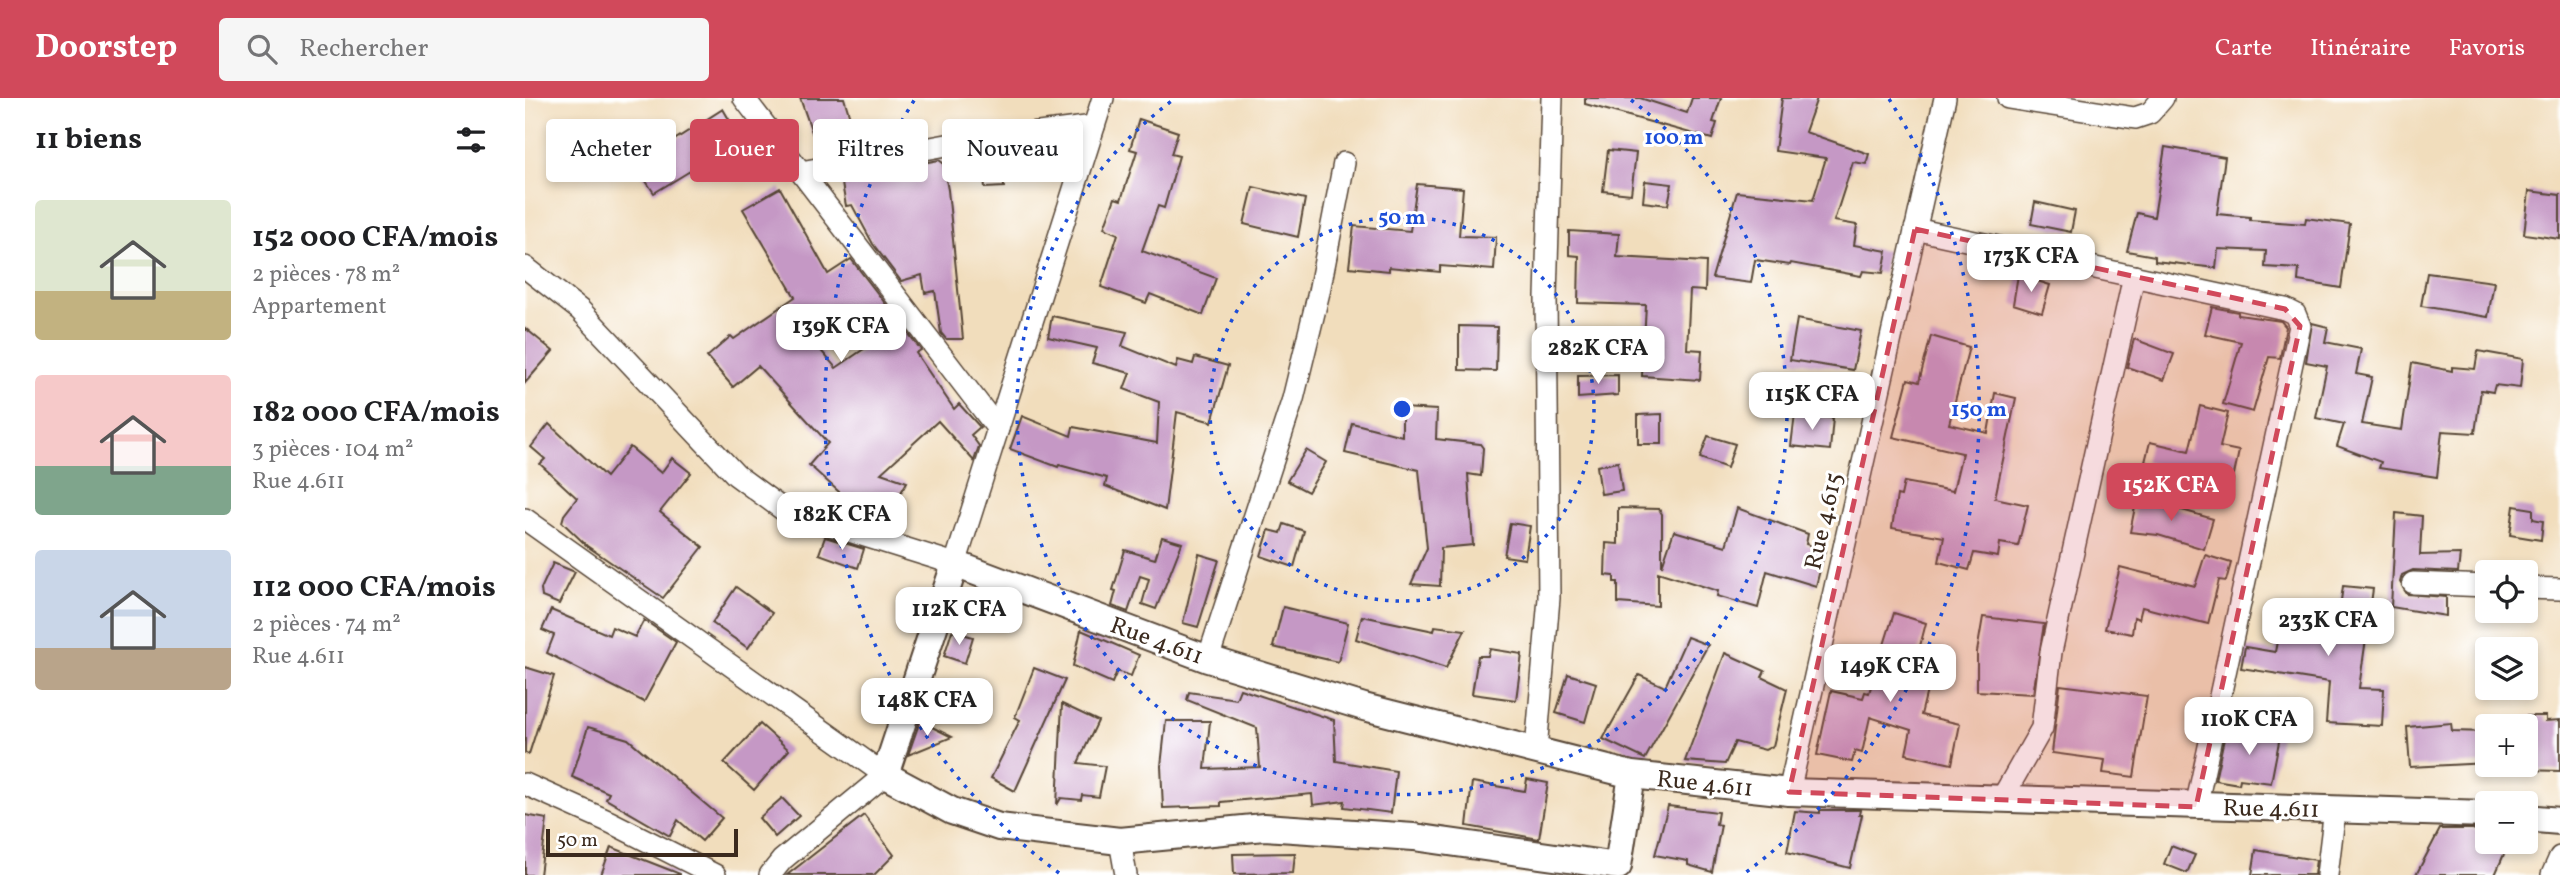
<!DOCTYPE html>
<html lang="fr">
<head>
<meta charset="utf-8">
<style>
	:root { --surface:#fff; --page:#f6f6f6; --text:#202124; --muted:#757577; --accent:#d1495b }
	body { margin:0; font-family:Vollkorn,serif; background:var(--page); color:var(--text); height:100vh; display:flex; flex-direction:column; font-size:26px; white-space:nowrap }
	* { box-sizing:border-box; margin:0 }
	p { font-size:23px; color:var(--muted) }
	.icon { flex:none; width:38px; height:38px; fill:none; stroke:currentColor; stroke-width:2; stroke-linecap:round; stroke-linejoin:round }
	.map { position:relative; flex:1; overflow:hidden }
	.panel { display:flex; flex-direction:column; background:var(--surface); width:525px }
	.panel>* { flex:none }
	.hud { position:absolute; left:21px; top:21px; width:665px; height:63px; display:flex; gap:14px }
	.buttons { position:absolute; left:1950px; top:462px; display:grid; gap:14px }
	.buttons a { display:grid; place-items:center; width:63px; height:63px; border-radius:7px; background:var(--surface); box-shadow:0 4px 10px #0003; font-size:35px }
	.scale { position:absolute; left:21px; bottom:18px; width:192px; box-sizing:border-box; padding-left:7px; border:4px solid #3b2a1e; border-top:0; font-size:19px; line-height:24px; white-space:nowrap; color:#3b2a1e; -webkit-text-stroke:5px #fff; paint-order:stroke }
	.price { position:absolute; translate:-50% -60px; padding:0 16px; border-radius:14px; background:#fff; color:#222; font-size:23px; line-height:46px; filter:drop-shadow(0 2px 4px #0008) }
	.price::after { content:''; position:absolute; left:50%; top:42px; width:21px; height:16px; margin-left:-10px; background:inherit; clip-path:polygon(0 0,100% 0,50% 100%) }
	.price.active { background:var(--accent); color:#fff }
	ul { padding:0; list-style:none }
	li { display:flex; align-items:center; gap:21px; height:175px; padding:0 35px }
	li span { display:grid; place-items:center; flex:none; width:196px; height:140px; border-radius:7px; color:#555 }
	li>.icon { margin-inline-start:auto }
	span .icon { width:84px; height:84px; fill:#fffc; stroke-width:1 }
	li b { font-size:30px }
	h2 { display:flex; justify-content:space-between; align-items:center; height:84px; padding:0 35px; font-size:30px }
	.pill { padding:0 24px; border-radius:7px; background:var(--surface); box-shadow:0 4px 10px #0003; font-size:24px; line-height:63px }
	.pill.active { background:var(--accent); color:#fff }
	header { display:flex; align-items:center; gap:42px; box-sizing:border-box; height:98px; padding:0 35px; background:var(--accent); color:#fff }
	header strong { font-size:33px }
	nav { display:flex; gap:38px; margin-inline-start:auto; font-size:24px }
	.search { width:490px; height:63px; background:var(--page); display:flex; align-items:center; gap:18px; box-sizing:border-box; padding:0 24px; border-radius:7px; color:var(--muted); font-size:26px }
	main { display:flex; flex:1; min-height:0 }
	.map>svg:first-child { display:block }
	.building { fill:#c598c5; fill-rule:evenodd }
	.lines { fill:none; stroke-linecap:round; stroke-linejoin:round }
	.minor-casing { stroke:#564536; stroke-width:24 }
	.tertiary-casing { stroke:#564536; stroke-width:30 }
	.minor { stroke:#fff; stroke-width:21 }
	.tertiary { stroke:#fff; stroke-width:26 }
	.marked { fill:#d1495b; fill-opacity:0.2; stroke:#d1495b; stroke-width:5; stroke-dasharray:14 9; stroke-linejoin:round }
	.ring { fill:none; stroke:#1d4ed8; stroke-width:3.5; stroke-dasharray:3.5 7 }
	.labels { text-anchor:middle; stroke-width:6; stroke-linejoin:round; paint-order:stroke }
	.street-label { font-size:24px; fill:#3b2a1e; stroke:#fff }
	.centre { fill:#1d4ed8; stroke:#fff; stroke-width:3.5 }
	.ring-label { font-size:21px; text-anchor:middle; font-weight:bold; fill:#1d4ed8; stroke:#fff; stroke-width:6; stroke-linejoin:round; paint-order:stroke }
</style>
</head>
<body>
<header>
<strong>Doorstep</strong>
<div class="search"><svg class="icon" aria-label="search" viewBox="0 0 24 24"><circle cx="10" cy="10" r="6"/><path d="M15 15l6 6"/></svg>Rechercher</div>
<nav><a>Carte</a><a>Itinéraire</a><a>Favoris</a></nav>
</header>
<main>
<section class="panel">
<h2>11 biens<svg class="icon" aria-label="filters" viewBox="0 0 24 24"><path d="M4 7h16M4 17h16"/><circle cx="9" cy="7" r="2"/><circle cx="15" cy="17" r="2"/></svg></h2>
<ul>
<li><span style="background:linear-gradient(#dfe7d0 65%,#c2b280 0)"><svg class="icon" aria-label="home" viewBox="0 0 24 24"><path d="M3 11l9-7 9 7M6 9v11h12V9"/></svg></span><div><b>152 000 CFA/mois</b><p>2 pièces · 78 m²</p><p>Appartement</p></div></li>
<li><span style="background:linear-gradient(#f6c9c9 65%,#7fa58c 0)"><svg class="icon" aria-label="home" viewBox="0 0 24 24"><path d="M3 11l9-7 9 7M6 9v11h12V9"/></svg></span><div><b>182 000 CFA/mois</b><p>3 pièces · 104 m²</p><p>Rue 4.611</p></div></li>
<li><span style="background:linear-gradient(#c9d6e8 70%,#b9a48a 0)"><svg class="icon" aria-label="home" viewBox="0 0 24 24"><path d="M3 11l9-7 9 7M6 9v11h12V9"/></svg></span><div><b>112 000 CFA/mois</b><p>2 pièces · 74 m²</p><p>Rue 4.611</p></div></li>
</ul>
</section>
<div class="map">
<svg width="2035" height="777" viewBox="0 0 2035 777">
	<rect width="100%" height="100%" fill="#fff"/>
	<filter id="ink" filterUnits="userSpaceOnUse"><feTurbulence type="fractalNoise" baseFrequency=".0143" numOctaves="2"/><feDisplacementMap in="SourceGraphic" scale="14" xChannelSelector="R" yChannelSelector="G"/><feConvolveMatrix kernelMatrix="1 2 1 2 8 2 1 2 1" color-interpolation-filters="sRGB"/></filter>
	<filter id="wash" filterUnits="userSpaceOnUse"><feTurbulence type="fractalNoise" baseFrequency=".00686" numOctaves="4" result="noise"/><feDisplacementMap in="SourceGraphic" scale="28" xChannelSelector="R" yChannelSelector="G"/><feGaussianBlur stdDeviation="1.57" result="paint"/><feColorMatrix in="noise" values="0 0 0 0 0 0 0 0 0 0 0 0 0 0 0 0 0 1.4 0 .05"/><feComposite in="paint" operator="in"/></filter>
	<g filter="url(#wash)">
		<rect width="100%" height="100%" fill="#f1ddbc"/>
		<g id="blocks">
			<g class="building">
				<polygon points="275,0 319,0 327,26 288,37"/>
				<polygon points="1060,0 1115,0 1162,15 1167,0 1196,0 1188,24 1192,25 1187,41 1060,6"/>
				<polygon points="1257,0 1292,0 1280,34 1344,56 1341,66 1328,64 1309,123 1332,127 1329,147 1362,153 1358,175 1338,173 1336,178 1266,165 1265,167 1230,162 1226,185 1187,180 1212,94 1288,102 1301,60 1250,53"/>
				<polygon points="198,11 216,42 129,95 110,67"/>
				<polygon points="614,21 653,34 646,56 654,58 639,110 633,108 617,153 691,180 678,217 625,196 621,205 576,189 593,136 579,130 590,100 596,102 612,53 605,51"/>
				<polygon points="518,48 530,48 529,70 478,74 479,89 460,90 457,55"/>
				<polygon points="1640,49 1700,59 1692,116 1725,119 1725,122 1780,126 1781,120 1825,126 1816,190 1773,183 1774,171 1740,169 1741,153 1693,151 1691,170 1630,163 1630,158 1602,153 1612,115 1629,119"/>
				<polygon points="1083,52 1111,55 1106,96 1078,93"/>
				<polygon points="414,62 418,65 423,92 438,241 421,241 416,235 410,193 400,195 397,177 376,183 348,146 327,107 321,108 316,80"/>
				<polygon points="1120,83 1147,86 1143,107 1118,104"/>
				<polygon points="892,86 938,90 934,138 971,139 969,172 915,168 915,174 864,169 864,173 824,169 829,128 885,133"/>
				<polygon points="728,89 780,101 773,139 719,126"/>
				<path d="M255,90L303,176L326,161L396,252L391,255L429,311L434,306L455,329L446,337L454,348L449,363L413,323L356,375L382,384L365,413L341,398L332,410L284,367L303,345L233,268L208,289L182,259L206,238L209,241L270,199L218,111ZM317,208L346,246L311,270L279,233Z"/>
				<polygon points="2004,93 2035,97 2035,141 1999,136"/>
				<polygon points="1510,104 1550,113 1546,134 1506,126"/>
				<polygon points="1044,133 1094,136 1092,159 1181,164 1180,193 1165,192 1162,251 1177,252 1175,282 1117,278 1121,207 1053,205 1054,158 1044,157"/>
				<polygon points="1902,175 1969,184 1963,219 1896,208"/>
				<polygon points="1493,177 1525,187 1517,215 1488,206"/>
				<polygon points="1687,209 1713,214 1713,217 1756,223 1761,229 1755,260 1744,259 1728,314 1698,306 1716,244 1680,236"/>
				<polygon points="527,218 602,234 597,248 651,270 653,262 668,266 670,259 703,268 687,324 652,314 640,412 580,388 582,380 534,367 533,369 485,351 497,318 546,338 548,329 632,345 634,304 599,291 605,275 567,265 572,250 523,239"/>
				<polygon points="1272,221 1336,233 1328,272 1265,262"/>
				<polygon points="1787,225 1803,229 1800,244 1836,251 1831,276 1847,279 1837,326 1877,332 1887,265 1927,273 1927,269 1950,271 1953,253 1998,261 1995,290 1970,287 1968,294 1956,292 1950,335 1917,333 1912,379 1854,370 1856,364 1812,348 1819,326 1791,320 1802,268 1781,264"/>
				<polygon points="934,228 972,229 971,273 934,272"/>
				<polygon points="0,230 28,253 0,285"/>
				<polygon points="1406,238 1444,249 1424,326 1463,335 1470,295 1491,300 1470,400 1503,407 1493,448 1475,445 1473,459 1449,455 1444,472 1414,464 1419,439 1367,430 1372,397 1376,398 1379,384 1428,393 1437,355 1368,339 1383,281 1394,284"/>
				<polygon points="1609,241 1649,256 1639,282 1602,269"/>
				<polygon points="1093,277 1093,297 1053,300 1053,278"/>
				<polygon points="1675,308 1703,315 1695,349 1714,353 1707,386 1620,364 1625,344 1664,353"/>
				<polygon points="877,310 912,312 911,341 955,346 958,350 956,378 943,376 948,447 916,450 915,488 886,486 902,450 894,372 820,355 827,325 877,338"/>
				<polygon points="1137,316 1137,346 1113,346 1113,317"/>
				<polygon points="1270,316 1308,320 1305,352 1266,348"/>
				<polygon points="24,326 81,379 105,349 136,375 147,360 166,375 135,414 178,449 138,500 62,448 37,424 39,417 52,400 15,366 20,361 6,349"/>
				<polygon points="1183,338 1210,346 1202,370 1175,360"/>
				<polygon points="781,352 801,364 783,394 762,383"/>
				<polygon points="1093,364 1097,393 1076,396 1072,368"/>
				<polygon points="1612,399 1688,421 1679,451 1633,437 1605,434"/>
				<polygon points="1989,408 2008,411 2008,421 2018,423 2016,442 1985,437"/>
				<polygon points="1093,410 1134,411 1137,416 1137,468 1149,433 1201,448 1212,410 1283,436 1281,446 1300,452 1291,488 1242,473 1233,510 1192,498 1193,493 1133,474 1133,508 1093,505 1093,484 1089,484 1089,478 1080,477 1081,445 1093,446"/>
				<polygon points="1871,415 1897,418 1895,457 1935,456 1933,474 1888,472 1877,477 1875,484 1882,496 1921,499 1921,518 1866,509"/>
				<polygon points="985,425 1005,428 1000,461 979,458"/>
				<polygon points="759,426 779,433 769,469 736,458 744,432 756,435"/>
				<polygon points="300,439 339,451 333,470 294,456"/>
				<polygon points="637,439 657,445 631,511 617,506 624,481 615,478 603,514 587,508 591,493 588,492 600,452 630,461"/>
				<polygon points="674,456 694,462 673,529 658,525"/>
				<polygon points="1680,457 1706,465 1701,483 1694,482 1683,526 1617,509 1614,521 1609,519 1607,536 1580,531 1595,469 1670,488"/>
				<polygon points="28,465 50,474 34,506 17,499 16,491"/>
				<polygon points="1818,488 1848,491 1834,590 1859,591 1857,628 1801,625 1804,584 1716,570 1720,549 1750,554 1758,512 1813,524"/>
				<polygon points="211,489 247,515 223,550 187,525"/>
				<polygon points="758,509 823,525 813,564 748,549"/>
				<polygon points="26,512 84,537 87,529 110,539 119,522 151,544 119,604 22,555 29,537 17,532"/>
				<polygon points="1369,515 1401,525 1388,575 1405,580 1396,617 1435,626 1427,666 1381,656 1386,632 1345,619 1337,655 1330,653 1327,664 1292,657 1306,593 1338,600 1340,594 1344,595"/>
				<polygon points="837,518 909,533 910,528 940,532 921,570 831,541"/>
				<polygon points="1458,519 1519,526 1508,596 1452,593 1452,554"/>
				<polygon points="556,532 614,557 606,578 592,573 587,585 548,568"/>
				<polygon points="427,533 448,539 440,565 419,558"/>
				<polygon points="1162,539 1183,547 1120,661 1078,641 1114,577 1140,589"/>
				<polygon points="965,551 997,556 991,602 947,596 953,558 963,558"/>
				<polygon points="1200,555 1240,573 1237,579 1262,591 1248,648 1240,652 1210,644 1200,666 1160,663"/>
				<polygon points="0,569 29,578 4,656 0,655"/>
				<polygon points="509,570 540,582 490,693 466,680 495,622 490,619"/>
				<polygon points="1043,576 1071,585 1060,624 1031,615"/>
				<polygon points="1535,587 1622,598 1609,679 1578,675 1580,662 1527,655"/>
				<polygon points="715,591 809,622 811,663 871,673 866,715 819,709 820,703 788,707 787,696 696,704 696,708 638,710 636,668 641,623 685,623 680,671 735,669 732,630 662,602 664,594 711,601"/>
				<polygon points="537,606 573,623 553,665 580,668 574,699 557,697 556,702 536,700 532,707"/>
				<polygon points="2000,618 2021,618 2021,623 2035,622 2035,673 2000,672"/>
				<polygon points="395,623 427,639 383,657"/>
				<polygon points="1926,625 1927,633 1962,634 1962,665 1885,669 1882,629"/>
				<polygon points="235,626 264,652 229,692 199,665"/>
				<polygon points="63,629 103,641 197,720 177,743 153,722 145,738 81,701 84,695 47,679"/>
				<polygon points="1727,629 1756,633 1746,685 1715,681 1714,686 1690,682 1700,636 1725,641"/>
				<polygon points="1002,681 1023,685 1014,741 942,728 947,684 1000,693"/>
				<polygon points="257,700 274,718 250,739 234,720"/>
				<polygon points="1143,708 1193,714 1191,726 1196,727 1187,774 1163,767 1163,763 1130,757"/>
				<polygon points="1295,712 1335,712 1334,717 1337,717 1325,770 1262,754 1270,713 1295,715"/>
				<polygon points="0,717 22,721 15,777 0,777"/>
				<polygon points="339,717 369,757 349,777 262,777"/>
				<polygon points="1915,731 1948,731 1962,737 1962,744 1983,747 1970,777 1891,777"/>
				<polygon points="1646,748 1670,757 1662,775 1639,766"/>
				<polygon points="86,749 155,776 155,777 76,777"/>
				<polygon points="1731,752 1791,762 1789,777 1727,777"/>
				<polygon points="770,755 768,775 709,776 708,756"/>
			</g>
		</g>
	</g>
	<g filter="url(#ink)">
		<use href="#blocks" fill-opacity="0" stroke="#564536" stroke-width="2"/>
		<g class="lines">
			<g class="minor-casing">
				<g id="minor">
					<polyline points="219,0 473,331"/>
					<polyline points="1483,0 1610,20 1625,15 1638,0"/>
					<polyline points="276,74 427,46 569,28"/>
					<polyline points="1390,131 1760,211 1770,216 1775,228 1671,709"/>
					<polyline points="0,169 55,212 211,377 260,413 430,466 578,0"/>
					<polyline points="0,421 360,677 257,762 245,777"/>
					<polyline points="1888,485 1962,488"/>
					<polyline points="2000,490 2035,491"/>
					<polyline points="683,561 768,301 794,194 819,65"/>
					<polyline points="1011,652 1024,500 1021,199 1027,0"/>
					<polyline points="0,686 85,724 190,777"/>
					<polyline points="1264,694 1420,0"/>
					<polyline points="1476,702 1517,630 1526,554 1609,178"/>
					<polyline points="595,743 601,777"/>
					<polyline points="1802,777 1810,711"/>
					<polyline points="2027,777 2035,759"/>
				</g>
			</g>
			<g class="tertiary-casing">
				<g id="tertiary">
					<polyline points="1107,677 1093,768 889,739 739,729 595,743 474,729 427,713 360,677 430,466 683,561 839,609 1107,677 1264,694 1962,716"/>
					<polyline points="2000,720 2035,723"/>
				</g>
			</g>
			<use href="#minor" class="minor"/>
			<use href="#tertiary" class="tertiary"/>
		</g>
	</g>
	<path class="marked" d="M1390,131L1760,211L1775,228L1671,709L1264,694Z"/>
	<g class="ring">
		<circle cx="877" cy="311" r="192"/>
		<path d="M1106 2A385 385 0 1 1 648 2"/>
		<path d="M534 775A577 577 0 0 1 390 1M1364 1A577 577 0 0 1 1220 775"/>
	</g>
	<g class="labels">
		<g class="street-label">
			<text transform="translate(1298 423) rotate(-77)" y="8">Rue 4.615</text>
			<text transform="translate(632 542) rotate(20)" y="8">Rue 4.611</text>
			<text transform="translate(1180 685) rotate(6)" y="8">Rue 4.611</text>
			<text transform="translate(1746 710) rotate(1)" y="8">Rue 4.611</text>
		</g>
	</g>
	<circle cx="877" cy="311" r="10" class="centre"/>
	<g class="ring-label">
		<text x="1149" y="46">100 m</text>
		<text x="877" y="126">50 m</text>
		<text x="1454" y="318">150 m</text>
	</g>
</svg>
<div class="buttons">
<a><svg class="icon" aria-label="locate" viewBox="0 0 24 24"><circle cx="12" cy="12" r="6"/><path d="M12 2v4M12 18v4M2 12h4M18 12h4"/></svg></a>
<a><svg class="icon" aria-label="layers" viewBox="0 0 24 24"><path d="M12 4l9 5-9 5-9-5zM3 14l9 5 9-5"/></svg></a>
<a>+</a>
<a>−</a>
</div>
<div class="scale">50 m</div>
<b class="price" style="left:1506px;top:196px">173K CFA</b>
<b class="price" style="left:316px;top:266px">139K CFA</b>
<b class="price" style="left:1073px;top:288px">282K CFA</b>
<b class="price" style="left:1287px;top:334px">115K CFA</b>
<b class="price active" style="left:1646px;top:425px">152K CFA</b>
<b class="price" style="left:317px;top:454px">182K CFA</b>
<b class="price" style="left:434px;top:549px">112K CFA</b>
<b class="price" style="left:1803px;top:560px">233K CFA</b>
<b class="price" style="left:1365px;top:606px">149K CFA</b>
<b class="price" style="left:402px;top:640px">148K CFA</b>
<b class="price" style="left:1724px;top:659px">110K CFA</b>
<div class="hud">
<a class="pill">Acheter</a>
<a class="pill active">Louer</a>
<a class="pill">Filtres</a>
<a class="pill">Nouveau</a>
</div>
</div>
</main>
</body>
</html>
